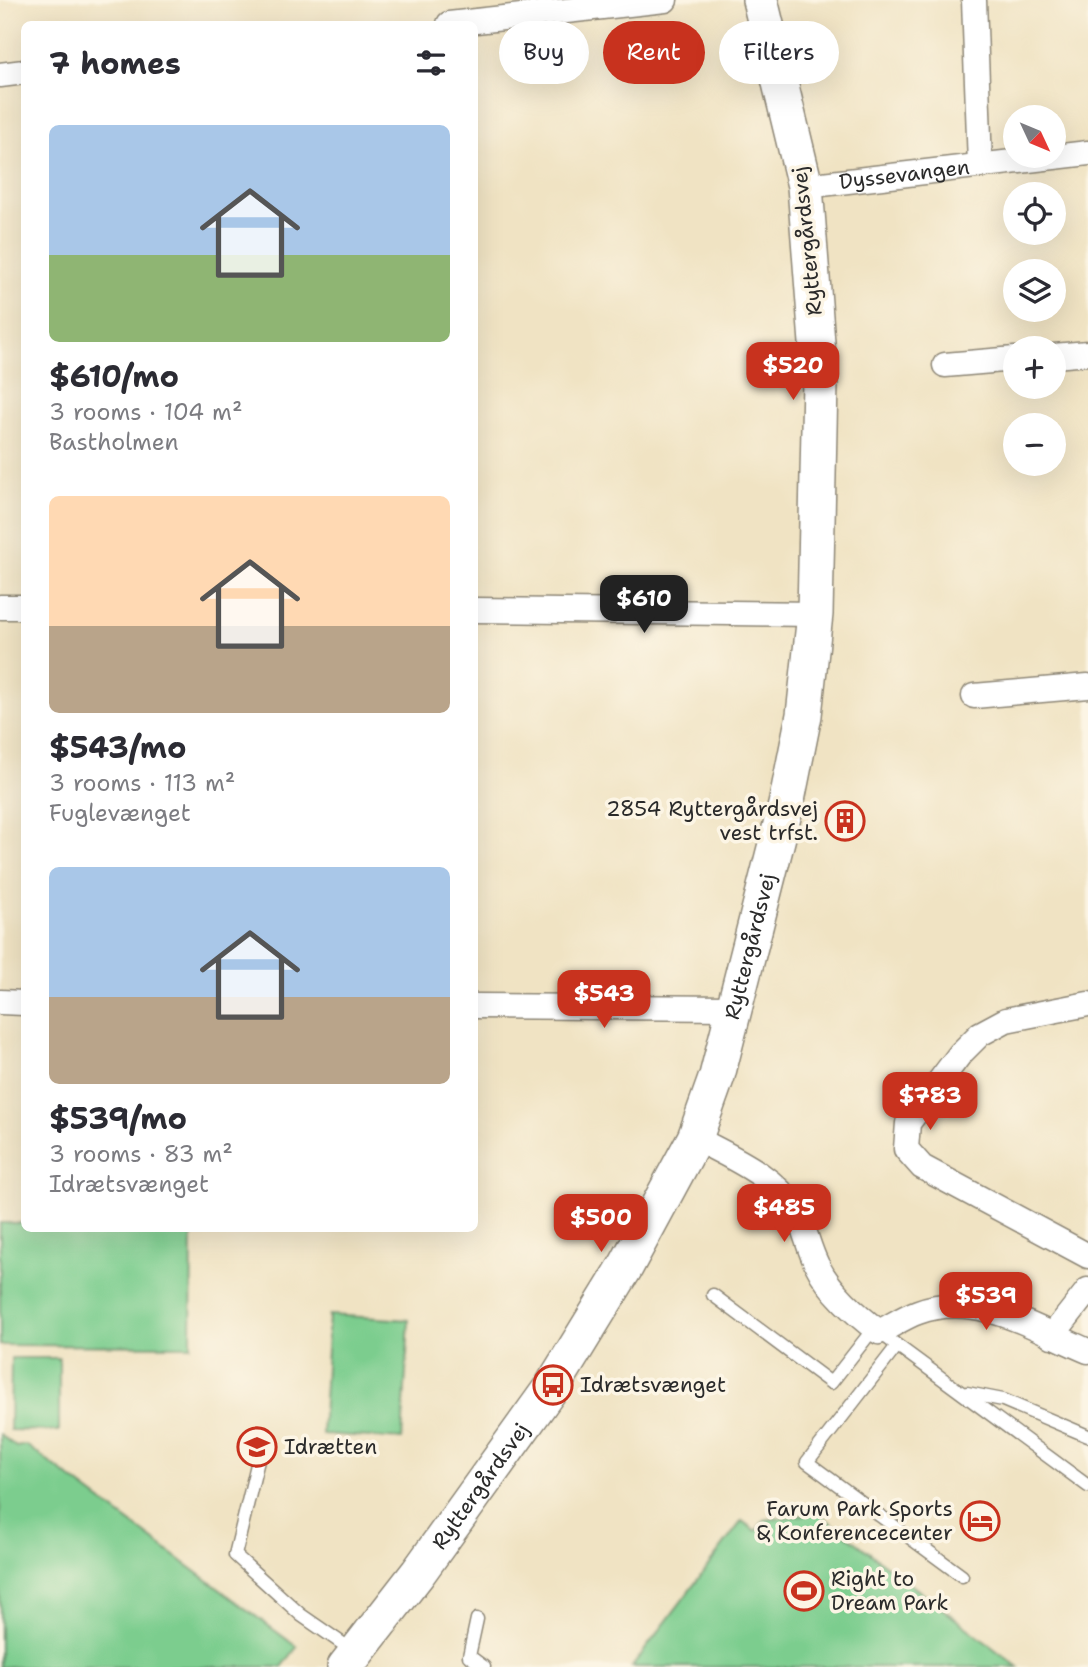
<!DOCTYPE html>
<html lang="en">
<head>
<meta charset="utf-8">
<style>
	:root { --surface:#fff; --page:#f7f7f7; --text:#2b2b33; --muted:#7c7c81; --accent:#c8321e }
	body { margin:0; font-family:"Shantell Sans",sans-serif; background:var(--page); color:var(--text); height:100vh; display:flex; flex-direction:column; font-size:26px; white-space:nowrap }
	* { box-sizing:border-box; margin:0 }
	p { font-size:23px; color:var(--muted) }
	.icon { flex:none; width:38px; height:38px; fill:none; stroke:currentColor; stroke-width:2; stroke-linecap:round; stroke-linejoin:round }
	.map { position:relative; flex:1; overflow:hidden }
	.drawer { position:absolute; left:21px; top:21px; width:457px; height:1211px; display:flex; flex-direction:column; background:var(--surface); border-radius:10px; box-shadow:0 7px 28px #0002 }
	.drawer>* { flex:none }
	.banner { position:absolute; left:499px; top:21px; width:483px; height:63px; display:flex; gap:14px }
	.needle { width:46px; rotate:134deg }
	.buttons { position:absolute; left:1003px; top:105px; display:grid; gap:14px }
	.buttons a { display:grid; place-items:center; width:63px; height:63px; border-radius:50%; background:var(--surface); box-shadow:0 7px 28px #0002; font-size:35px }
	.price { position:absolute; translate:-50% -60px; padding:0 16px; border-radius:14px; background:var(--accent); color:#fff; font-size:23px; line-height:46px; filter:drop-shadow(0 2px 4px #0008) }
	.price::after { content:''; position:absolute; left:50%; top:42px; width:21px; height:16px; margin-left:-10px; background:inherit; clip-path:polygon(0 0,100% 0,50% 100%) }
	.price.active { background:#222; color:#fff }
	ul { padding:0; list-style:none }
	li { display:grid; align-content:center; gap:14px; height:371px; padding:0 28px }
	li span { display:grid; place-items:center; height:217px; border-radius:10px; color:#555 }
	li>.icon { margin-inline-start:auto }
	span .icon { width:126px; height:126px; fill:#fffc; stroke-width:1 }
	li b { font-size:30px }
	h2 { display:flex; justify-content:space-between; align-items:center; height:84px; padding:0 28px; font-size:30px }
	.tag { padding:0 24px; border-radius:32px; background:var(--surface); box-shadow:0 7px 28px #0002; font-size:24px; line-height:63px }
	.tag.active { background:var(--accent); color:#fff }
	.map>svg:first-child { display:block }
	.green { fill:#7ccd8e; stroke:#547c5c; stroke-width:2 }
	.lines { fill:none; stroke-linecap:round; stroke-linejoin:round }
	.lane-casing { stroke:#8e8777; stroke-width:15 }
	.street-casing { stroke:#8e8777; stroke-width:27 }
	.secondary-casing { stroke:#8e8777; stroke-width:38 }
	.lane { stroke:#fff; stroke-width:12 }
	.street { stroke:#fff; stroke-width:24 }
	.secondary { stroke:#fff; stroke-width:35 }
	.labels { text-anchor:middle; stroke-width:7; stroke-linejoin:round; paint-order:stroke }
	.street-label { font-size:21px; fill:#2b2b2b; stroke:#fcf5e5 }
	.poi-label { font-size:21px; fill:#2b2b2b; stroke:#fcf5e5; text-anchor:start }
</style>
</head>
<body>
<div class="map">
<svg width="1088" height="1667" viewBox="0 0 1088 1667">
	<rect width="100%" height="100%" fill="#fcf5e5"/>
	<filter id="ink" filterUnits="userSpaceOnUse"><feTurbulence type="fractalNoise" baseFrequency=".0143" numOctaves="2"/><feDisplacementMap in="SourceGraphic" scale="14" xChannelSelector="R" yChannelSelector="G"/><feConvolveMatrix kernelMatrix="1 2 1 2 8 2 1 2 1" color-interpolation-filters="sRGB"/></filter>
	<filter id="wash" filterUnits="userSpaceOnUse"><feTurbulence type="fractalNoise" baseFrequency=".00686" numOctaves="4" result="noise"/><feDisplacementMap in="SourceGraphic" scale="28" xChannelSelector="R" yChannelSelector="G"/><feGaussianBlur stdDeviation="1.57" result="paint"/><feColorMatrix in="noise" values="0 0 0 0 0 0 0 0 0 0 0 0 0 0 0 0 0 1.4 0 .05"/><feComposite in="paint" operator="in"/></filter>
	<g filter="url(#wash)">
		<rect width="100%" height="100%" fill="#f0e3c3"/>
		<g class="green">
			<polygon points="0,1223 24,1223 24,1228 192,1229 191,1346 0,1345"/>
			<polygon points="329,1315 409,1320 402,1439 322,1434"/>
			<polygon points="11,1358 59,1358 59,1431 10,1430"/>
			<polygon points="0,1434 16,1447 26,1445 297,1647 282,1667 0,1667"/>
			<polygon points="818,1513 996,1650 1018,1667 632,1667 742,1521 756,1531 765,1520"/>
		</g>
	</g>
	<g filter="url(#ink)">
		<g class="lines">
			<g class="lane-casing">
				<g id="lane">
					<polyline points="713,1295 831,1383 874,1328"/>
					<polyline points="879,1332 1088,1486"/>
					<polyline points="897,1346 807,1462 962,1576"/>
					<polyline points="967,1393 1003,1400 1088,1436"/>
					<polyline points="261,1448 235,1555 301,1615 356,1653"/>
					<polyline points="477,1619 469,1656 484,1667"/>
				</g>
			</g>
			<g class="street-casing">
				<g id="street">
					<polyline points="974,0 980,165"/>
					<polyline points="449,24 665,0"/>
					<polyline points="0,75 24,72"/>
					<path id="s1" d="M805,186L1088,153"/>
					<polyline points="1054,356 1088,353"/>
					<polyline points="945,365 1015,359"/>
					<polyline points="0,607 24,607"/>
					<polyline points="474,610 815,614"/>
					<polyline points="974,696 1088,686"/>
					<polyline points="0,1002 24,1003"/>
					<polyline points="1088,1004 1006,1020 980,1034 960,1054 908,1123 906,1149 922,1167 1088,1256"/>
					<polyline points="474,1006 733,1008"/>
					<path d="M695,1138C730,1157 773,1174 795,1210C805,1227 808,1248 817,1265C830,1292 856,1314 879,1332C891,1326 904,1317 918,1312C977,1290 1035,1329 1088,1351"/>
					<polyline points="1052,1336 1088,1290"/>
				</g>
			</g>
			<g class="secondary-casing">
				<g id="secondary">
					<path id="s2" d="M345,1667L418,1573L553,1385L626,1266L695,1138L717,1076L786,805L804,715L815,614L820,382L805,186L760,0"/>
				</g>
			</g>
			<use href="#lane" class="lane"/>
			<use href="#street" class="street"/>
			<use href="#secondary" class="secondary"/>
		</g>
	</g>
	<defs>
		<g id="building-ring" transform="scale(2.0125)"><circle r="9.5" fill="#fcf5e5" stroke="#c8321e" stroke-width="1.5"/><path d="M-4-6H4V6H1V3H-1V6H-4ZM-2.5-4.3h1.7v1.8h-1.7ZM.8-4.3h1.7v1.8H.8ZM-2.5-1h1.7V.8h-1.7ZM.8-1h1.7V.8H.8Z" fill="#c8321e"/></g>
		<g id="bus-ring" transform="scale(2.0125)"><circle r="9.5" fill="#fcf5e5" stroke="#c8321e" stroke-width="1.5"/><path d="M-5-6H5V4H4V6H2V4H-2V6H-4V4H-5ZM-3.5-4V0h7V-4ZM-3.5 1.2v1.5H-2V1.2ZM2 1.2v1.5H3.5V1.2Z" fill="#c8321e"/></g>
		<g id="school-ring" transform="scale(2.0125)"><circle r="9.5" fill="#fcf5e5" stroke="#c8321e" stroke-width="1.5"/><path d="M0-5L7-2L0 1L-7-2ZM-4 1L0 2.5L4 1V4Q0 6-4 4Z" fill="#c8321e"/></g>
		<g id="hotel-ring" transform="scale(2.0125)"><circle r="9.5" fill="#fcf5e5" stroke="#c8321e" stroke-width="1.5"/><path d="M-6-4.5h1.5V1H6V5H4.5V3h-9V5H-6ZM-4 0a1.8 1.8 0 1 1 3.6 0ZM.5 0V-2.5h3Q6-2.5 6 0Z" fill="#c8321e"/></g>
		<g id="stadium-ring" transform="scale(2.0125)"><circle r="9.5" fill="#fcf5e5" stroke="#c8321e" stroke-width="1.5"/><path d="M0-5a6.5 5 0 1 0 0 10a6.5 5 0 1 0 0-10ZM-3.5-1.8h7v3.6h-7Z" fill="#c8321e"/></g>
	</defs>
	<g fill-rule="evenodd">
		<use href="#building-ring" x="845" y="821"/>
		<use href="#bus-ring" x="553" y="1385"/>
		<use href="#school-ring" x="257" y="1447"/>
		<use href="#hotel-ring" x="980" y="1521"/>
		<use href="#stadium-ring" x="804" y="1591"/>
	</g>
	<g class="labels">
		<g class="street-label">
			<text dy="7" stroke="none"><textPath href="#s1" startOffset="100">Dyssevangen</textPath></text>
			<text transform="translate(807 241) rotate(-96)" y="7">Ryttergårdsvej</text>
			<text dy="7" stroke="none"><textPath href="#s2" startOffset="835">Ryttergårdsvej</textPath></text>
			<text dy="7" stroke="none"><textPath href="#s2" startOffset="226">Ryttergårdsvej</textPath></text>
		</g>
		<g class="poi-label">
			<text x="818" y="816" text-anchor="end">2854 Ryttergårdsvej<tspan x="818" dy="24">vest trfst.</tspan></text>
			<text x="580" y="1392">Idrætsvænget</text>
			<text x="284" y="1454">Idrætten</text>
			<text x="953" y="1516" text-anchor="end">Farum Park Sports<tspan x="953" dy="24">&amp; Konferencecenter</tspan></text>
			<text x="831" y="1586">Right to<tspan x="831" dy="24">Dream Park</tspan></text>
		</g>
	</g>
</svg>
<div class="buttons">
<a><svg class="needle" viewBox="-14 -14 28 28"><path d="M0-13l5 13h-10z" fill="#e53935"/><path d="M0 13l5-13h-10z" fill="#7c7c81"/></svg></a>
<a><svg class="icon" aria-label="locate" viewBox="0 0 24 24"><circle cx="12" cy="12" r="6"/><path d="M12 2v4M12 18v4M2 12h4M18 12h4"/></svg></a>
<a><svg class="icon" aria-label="layers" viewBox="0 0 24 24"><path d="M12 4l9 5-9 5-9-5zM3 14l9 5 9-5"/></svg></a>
<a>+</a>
<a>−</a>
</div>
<b class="price" style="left:793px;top:402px">$520</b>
<b class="price active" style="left:644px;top:635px">$610</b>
<b class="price" style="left:604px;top:1030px">$543</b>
<b class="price" style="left:930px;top:1132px">$783</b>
<b class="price" style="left:784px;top:1244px">$485</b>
<b class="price" style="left:601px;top:1254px">$500</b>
<b class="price" style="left:986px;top:1332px">$539</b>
<div class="banner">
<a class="tag">Buy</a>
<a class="tag active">Rent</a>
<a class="tag">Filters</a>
</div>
<section class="drawer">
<h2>7 homes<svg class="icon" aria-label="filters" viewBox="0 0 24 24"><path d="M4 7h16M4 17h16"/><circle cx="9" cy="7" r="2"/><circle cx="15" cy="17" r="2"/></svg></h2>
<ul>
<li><span style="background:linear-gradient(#a9c7e8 60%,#8fb573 0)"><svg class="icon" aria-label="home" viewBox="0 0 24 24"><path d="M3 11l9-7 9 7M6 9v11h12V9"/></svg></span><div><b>$610/mo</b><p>3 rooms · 104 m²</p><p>Bastholmen</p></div></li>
<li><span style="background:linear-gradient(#ffd9b3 60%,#b9a48a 0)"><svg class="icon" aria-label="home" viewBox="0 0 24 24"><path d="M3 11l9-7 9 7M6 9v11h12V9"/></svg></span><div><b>$543/mo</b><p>3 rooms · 113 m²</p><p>Fuglevænget</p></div></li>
<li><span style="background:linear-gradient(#a9c7e8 60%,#b9a48a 0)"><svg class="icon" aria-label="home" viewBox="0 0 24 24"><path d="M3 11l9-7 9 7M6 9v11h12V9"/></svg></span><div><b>$539/mo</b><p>3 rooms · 83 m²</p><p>Idrætsvænget</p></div></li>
</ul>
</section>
</div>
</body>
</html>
